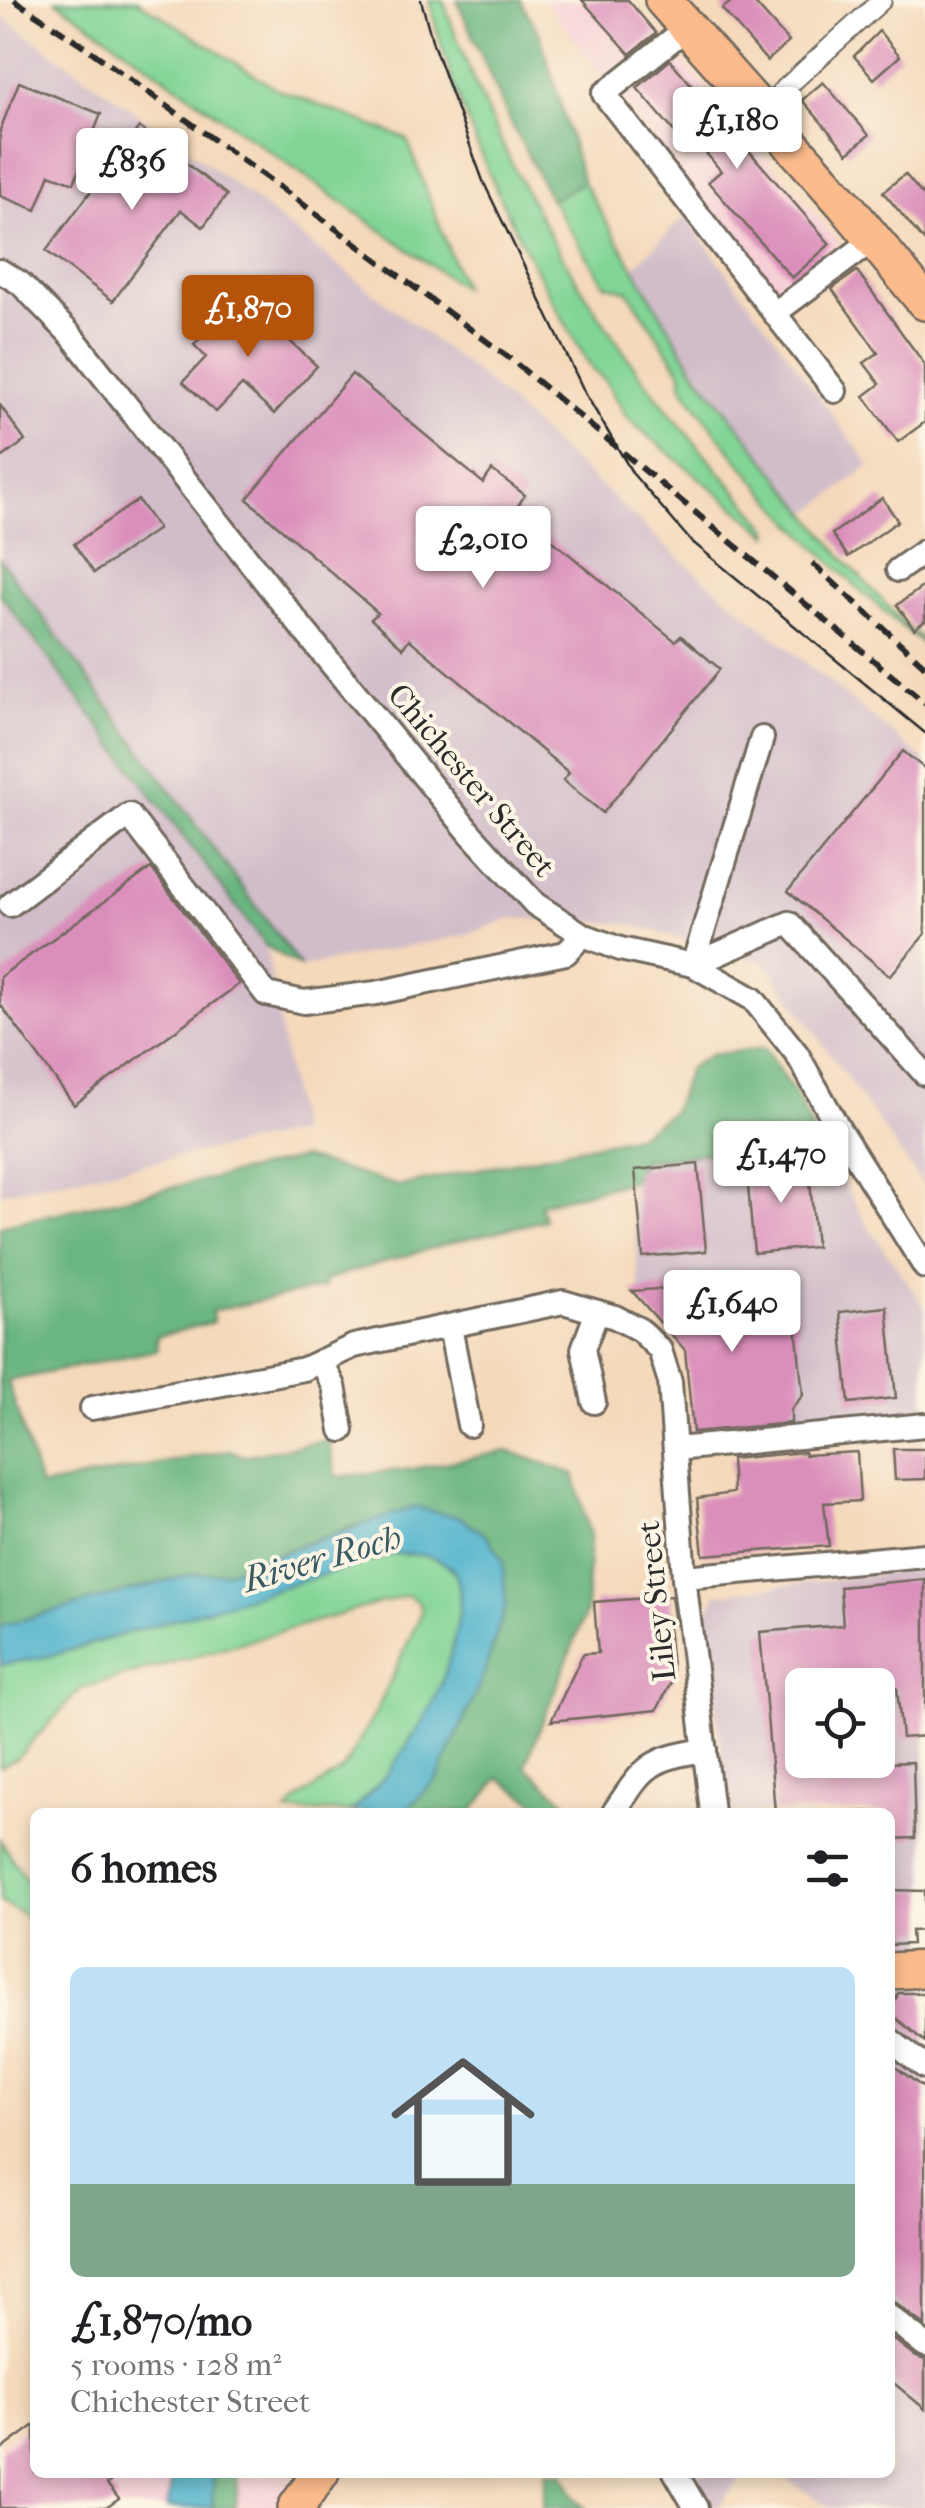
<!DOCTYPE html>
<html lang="en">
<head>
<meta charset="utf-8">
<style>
	:root { --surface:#fff; --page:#f2f2f2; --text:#202124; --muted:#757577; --accent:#b45309 }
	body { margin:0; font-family:"IM FELL French Canon",serif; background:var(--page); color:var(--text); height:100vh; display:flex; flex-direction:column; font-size:38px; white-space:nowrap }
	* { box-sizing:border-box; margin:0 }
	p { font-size:32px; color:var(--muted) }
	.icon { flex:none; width:55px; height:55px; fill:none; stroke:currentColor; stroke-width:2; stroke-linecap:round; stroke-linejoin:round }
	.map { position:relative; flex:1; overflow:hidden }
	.drawer { position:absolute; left:30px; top:1808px; width:865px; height:670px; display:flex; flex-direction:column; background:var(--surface); border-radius:15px; box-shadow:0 5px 15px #0003 }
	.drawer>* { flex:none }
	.fabs { position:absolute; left:785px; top:1668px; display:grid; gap:20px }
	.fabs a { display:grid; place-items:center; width:110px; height:110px; border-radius:15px; background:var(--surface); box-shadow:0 5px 15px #0003; font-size:50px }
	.price { position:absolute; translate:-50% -85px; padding:0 22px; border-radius:10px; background:#fff; color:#222; font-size:32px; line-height:65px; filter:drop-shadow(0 2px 5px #0008) }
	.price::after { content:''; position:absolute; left:50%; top:60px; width:30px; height:22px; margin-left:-15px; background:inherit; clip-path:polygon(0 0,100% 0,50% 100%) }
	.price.selected { background:var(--accent); color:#fff }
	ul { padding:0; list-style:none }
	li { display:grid; align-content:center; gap:20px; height:530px; padding:0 40px }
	li span { display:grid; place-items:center; height:310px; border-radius:15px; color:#555 }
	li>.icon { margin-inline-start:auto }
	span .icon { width:180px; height:180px; fill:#fffc; stroke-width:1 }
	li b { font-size:42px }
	h2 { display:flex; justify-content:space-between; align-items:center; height:120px; padding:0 40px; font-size:42px }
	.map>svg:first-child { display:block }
	.built { fill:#f6cfd6 }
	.industrial { fill:#d1bdc9; fill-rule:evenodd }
	.green { fill:#83d597; stroke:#578061; stroke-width:2.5 }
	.forest { fill:#6ab680; stroke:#4a7056; stroke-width:2.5 }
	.water { fill:#4db2cc; stroke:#3c6e7c; stroke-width:2.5 }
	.building { fill:#da8eba }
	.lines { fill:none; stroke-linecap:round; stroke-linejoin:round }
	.pedestrian-casing { stroke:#71685d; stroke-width:22 }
	.minor-casing { stroke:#71685d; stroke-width:28 }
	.primary-casing { stroke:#71685d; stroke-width:40 }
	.pedestrian { stroke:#fff; stroke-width:18 }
	.minor { stroke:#fff; stroke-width:22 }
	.primary { stroke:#fbbb8c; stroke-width:35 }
	.tram { stroke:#2b2b2b; stroke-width:2.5 }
	.rail { stroke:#2b2b2b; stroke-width:6; stroke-dasharray:15 8; stroke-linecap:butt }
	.labels { text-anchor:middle; stroke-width:8; stroke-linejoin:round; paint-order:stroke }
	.street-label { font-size:32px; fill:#2b2b2b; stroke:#fcf5e5 }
	.water-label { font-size:35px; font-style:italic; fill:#375a63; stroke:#fcf5e5 }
</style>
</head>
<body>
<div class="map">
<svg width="925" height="2508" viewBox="0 0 925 2508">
	<rect width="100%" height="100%" fill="#fcf5e5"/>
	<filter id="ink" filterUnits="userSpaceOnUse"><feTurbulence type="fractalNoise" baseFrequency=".01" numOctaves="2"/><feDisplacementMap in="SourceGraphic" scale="20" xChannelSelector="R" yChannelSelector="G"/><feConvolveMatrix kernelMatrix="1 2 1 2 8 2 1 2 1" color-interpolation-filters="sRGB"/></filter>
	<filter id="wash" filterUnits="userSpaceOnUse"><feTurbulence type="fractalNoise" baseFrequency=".0048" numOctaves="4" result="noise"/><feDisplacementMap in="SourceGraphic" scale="40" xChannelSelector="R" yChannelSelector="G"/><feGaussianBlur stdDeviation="2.25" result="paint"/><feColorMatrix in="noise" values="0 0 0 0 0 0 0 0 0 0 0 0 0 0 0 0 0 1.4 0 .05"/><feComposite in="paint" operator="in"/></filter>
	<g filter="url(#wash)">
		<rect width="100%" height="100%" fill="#f4d9bb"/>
		<g class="built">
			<polygon points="544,0 630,0 840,243 774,294"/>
			<polygon points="35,2420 35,2472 173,2473 167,2508 0,2508 0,2446"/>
			<polygon points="236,2473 297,2473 273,2508 234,2508 238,2492"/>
		</g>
		<g class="industrial">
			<polygon points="0,15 213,168 481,377 673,553 925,761 925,1188 766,963 631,924 511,918 467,935 301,967 0,559"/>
			<polygon points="685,216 870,465 809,513 693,368 633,268"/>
			<polygon points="0,594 266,946 298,1133 0,1193"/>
			<polygon points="813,1131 870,1229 925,1307 925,1413 693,1435 685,1350 640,1301 632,1181 642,1161 797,1141"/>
			<path d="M925,1568V1949L890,1951V1812H730L704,1619L716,1594ZM802,1685H878V1760H802Z"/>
			<polygon points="925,1984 925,2508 833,2508 776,2473 890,2472 890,1987"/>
			<polygon points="691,2473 746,2473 716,2508"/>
		</g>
		<g class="green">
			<polygon points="56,0 137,0 277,89 407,139 463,288"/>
			<path d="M429,0H443C484,118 541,230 611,333C657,403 715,465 769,529V535L628,419L604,379L593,371C523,253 462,133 429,0Z"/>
			<path d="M583,182L693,368L847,563L912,632L925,641V646C833,571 750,483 682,386V373L628,291L605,284L551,200Z"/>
			<path d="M393,1554C413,1554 435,1553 451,1568C473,1589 448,1669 437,1694C426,1719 407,1745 392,1767C381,1784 364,1798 350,1812H287L299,1799L343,1769L375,1714L421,1614L419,1603L408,1595L82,1688L16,1759L0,1767V1665L50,1656Z"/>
			<polygon points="0,1840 30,1886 35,1887 35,1921 0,1902"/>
		</g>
		<g class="forest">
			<polygon points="457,0 520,0 540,35 583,182 551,200 509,119"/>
			<polygon points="0,559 301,967 266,946 0,594"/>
			<polygon points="764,1048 798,1099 813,1131 797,1141 642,1161 632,1181 540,1204 545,1220 452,1242 324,1280 325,1287 212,1311 213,1322 156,1337 157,1350 8,1381 40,1487 230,1450 243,1456 328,1440 336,1477 412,1469 508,1451 574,1474 590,1536 586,1612 525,1766 578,1812 550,1812 499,1778 472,1812 404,1812 437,1779 482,1679 503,1560 356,1525 225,1572 188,1575 0,1626 0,1226 303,1158 399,1186 636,1136 672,1112 689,1068 710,1055"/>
			<polygon points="546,2472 563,2473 574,2497 585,2508 543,2508"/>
			<polygon points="214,2473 236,2473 238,2492 234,2508 212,2508"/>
		</g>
		<g class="water">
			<path d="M414,1507L460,1517L488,1537L503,1560L506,1605L482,1679L437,1779L404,1812H350C364,1798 381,1784 392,1767C407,1745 426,1719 437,1694C448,1669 473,1589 451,1568C435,1553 413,1554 393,1554L50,1656L0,1665V1626L188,1575L225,1572Z"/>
			<polygon points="173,2473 214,2473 212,2508 167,2508"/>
		</g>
		<g id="blocks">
			<g class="building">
				<polygon points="582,0 628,0 656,33 630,54"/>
				<polygon points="733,0 752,0 789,42 767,61 722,9"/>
				<polygon points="879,31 900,56 874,79 854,56"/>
				<polygon points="670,60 830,244 792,278 708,182 721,171 686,129 678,136 637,88"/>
				<polygon points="19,82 101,114 74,183 50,174 36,210 0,196 0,130"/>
				<polygon points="823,82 869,135 848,153 802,100"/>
				<polygon points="139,127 227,195 203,227 181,210 113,301 46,251"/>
				<polygon points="905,174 925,198 925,242 883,192"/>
				<polygon points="857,271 925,365 925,422 898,442 864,396 880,384 864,363 878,353 832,289"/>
				<polygon points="240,295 317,366 274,414 242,385 216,412 183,382 206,357 194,345"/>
				<polygon points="352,374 483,483 492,470 525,495 515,510 675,641 681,636 720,669 603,813 563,780 569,773 409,639 403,648 371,619 378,613 247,499"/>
				<polygon points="0,405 25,441 0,459"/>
				<polygon points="882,498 898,521 848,557 832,534"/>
				<polygon points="138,500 158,529 94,573 74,544"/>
				<polygon points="925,585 925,621 914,629 897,605"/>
				<polygon points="903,751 925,769 925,934 890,976 788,891"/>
				<polygon points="151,868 239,984 74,1105 0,1004 0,977"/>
				<polygon points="808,1159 816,1247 754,1253 746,1164"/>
				<polygon points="698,1164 706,1251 643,1257 635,1170"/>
				<polygon points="743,1282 744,1311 794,1306 803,1395 791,1409 791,1423 693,1432 685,1350 632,1291"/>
				<polygon points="887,1307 896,1398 849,1403 840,1312"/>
				<polygon points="893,1449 925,1449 925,1479 895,1480"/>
				<polygon points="804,1452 805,1455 857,1452 860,1501 824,1503 829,1546 703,1555 697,1498 733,1493 731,1459"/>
				<polygon points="925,1579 925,1736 902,1738 897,1688 878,1690 878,1685 802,1685 802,1760 830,1760 831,1765 913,1762 915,1838 890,1839 890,1812 775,1812 760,1632 843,1625 840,1587"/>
				<polygon points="671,1596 675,1624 668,1625 673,1678 657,1710 551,1721 583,1654 598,1653 594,1602"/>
				<polygon points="890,1890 925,1891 925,1930 911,1931 912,1944 890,1945"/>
				<polygon points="898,1993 925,1993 925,2042 890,2013"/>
				<polygon points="890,2063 925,2089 925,2326 890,2299"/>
				<polygon points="893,2339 916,2357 925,2360 925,2409 890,2380 890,2342"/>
				<polygon points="35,2425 35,2472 123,2472 107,2484 119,2499 106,2508 0,2508 0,2451"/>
			</g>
		</g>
	</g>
	<g filter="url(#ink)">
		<use href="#blocks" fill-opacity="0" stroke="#71685d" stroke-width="2.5"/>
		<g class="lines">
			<g class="pedestrian-casing">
				<polyline id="pedestrian" points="780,93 882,0"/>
			</g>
			<g class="minor-casing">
				<g id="minor">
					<polyline points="688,27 604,94 835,391"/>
					<polyline points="0,271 20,283 71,335 302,628 471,834 535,904 583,935 620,949 693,965 753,999 797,1054 840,1131 925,1267"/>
					<polyline points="775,313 874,239"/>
					<polyline points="898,570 925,551"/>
					<polyline points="10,905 129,815 266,994 304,1002 376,993 566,953 583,935"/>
					<polyline points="693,965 789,923 925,1074"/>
					<polyline points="693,965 762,738"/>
					<polyline points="450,1327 469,1425"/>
					<polyline points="321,1361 334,1386 342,1430"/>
					<polyline points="594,1402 583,1349 597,1312"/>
					<polyline points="92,1408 304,1369 354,1346 563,1302 615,1317 640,1330 660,1350 670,1382 684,1577 712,1812"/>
					<polyline points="676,1449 925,1425"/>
					<polyline points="684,1577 925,1555"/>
					<path d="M614,1812C645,1766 648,1759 705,1750"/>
					<polyline points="890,2040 925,2067"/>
					<polyline points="890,2317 925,2345"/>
					<polyline points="675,2472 696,2508"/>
				</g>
			</g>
			<g class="primary-casing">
				<g id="primary">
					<polyline points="663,0 845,205 925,302"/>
					<polyline points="890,1971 925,1969"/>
					<polyline points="296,2508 321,2472"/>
				</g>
			</g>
			<use href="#pedestrian" class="pedestrian"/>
			<use href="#minor" class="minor"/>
			<use href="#primary" class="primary"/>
			<polyline class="tram" points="421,0 433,44 483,181 585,393 633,474 690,540 925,733"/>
			<g class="rail">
				<polyline points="14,0 81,44 296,199 508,357 925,703"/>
				<polyline points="812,563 925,666"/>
			</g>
		</g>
	</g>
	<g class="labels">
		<g class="street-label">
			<text transform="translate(472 780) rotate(50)" y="11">Chichester Street</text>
			<text transform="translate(656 1601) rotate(-96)" y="11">Liley Street</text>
		</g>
		<g class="water-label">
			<text transform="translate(322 1558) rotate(-16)" y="12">River Roch</text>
		</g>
	</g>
</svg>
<div class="fabs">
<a><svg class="icon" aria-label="locate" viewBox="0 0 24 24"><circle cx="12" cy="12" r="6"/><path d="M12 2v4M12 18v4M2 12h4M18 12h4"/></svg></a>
</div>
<b class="price" style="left:737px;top:172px">£1,180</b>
<b class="price" style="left:132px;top:213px">£836</b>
<b class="price selected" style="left:248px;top:360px">£1,870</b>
<b class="price" style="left:483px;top:591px">£2,010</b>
<b class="price" style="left:781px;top:1206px">£1,470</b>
<b class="price" style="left:732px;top:1355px">£1,640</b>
<section class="drawer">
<h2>6 homes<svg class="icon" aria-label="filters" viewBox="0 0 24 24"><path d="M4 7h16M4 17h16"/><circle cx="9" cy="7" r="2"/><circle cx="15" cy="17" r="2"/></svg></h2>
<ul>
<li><span style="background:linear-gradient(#bfe0f5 70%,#7fa58c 0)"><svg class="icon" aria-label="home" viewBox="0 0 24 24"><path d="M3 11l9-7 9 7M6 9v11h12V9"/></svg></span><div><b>£1,870/mo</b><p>5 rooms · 128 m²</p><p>Chichester Street</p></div></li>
</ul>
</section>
</div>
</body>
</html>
